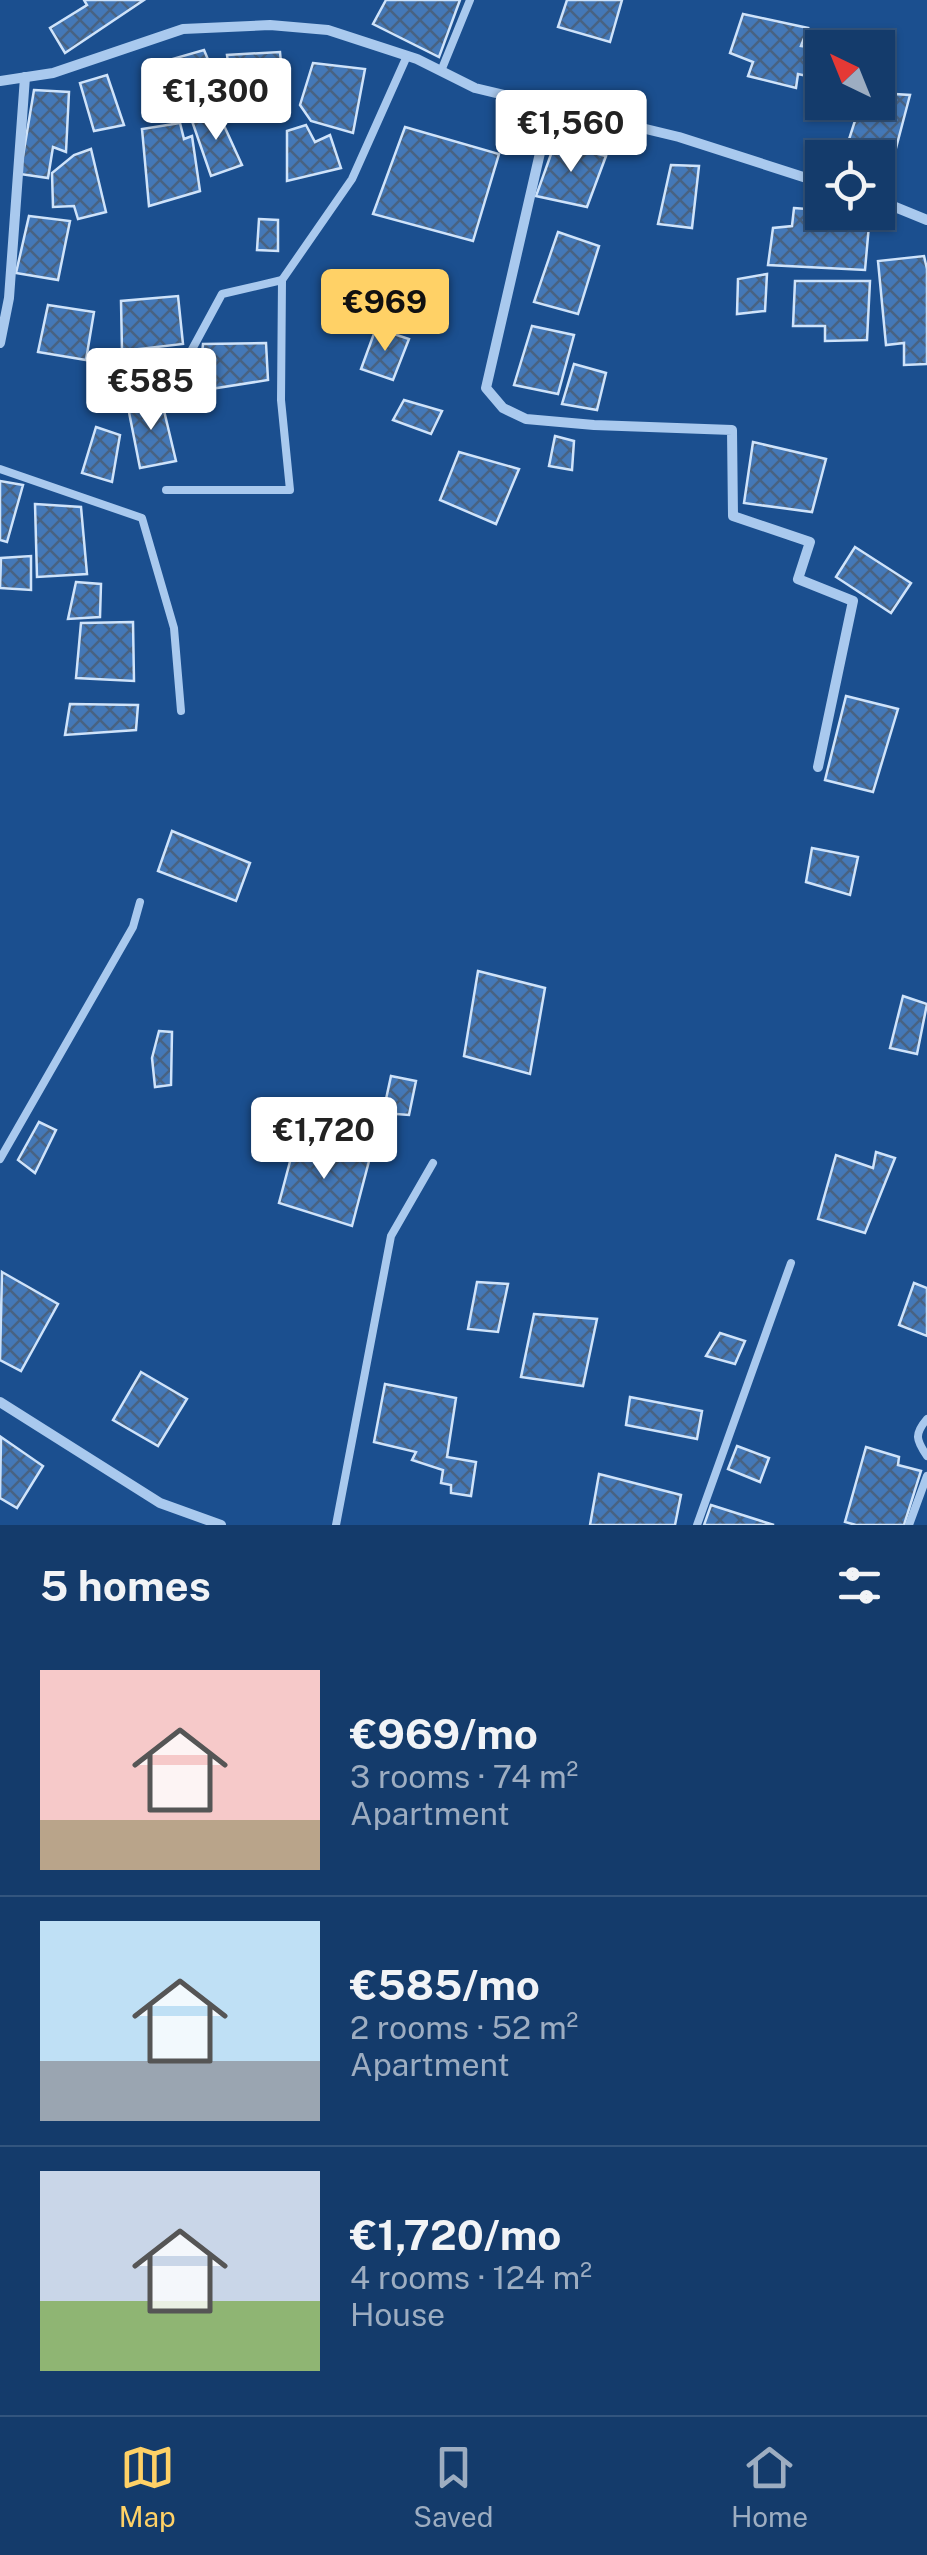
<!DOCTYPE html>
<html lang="en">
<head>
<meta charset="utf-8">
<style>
	:root { --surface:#143b6b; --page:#214673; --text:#f1f3f6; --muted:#9dadc1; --line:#33557e; --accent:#ffd166 }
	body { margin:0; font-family:"Public Sans",sans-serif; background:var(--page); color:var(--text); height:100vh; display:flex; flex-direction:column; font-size:38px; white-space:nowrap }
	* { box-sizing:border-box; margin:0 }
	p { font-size:32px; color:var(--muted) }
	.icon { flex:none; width:55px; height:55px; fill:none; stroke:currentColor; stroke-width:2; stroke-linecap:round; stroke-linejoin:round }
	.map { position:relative; height:1525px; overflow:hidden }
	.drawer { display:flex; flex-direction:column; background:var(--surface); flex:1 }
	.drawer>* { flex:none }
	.needle { width:65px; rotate:317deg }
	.buttons { position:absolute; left:805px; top:30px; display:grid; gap:20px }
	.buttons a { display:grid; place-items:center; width:90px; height:90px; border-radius:0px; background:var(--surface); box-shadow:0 2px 8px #0004,0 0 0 2px var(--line); font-size:50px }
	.price { position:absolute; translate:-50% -85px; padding:0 22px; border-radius:10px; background:#fff; color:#222; font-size:32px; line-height:65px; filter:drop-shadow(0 2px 5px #0008) }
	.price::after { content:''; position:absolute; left:50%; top:60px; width:30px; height:22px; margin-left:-15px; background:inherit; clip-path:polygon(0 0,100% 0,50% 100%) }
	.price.current { background:var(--accent); color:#111 }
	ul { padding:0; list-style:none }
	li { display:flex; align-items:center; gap:30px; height:250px; padding:0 40px }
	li+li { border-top:2px solid var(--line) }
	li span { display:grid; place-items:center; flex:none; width:280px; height:200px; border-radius:0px; color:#555 }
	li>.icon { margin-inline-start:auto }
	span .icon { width:120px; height:120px; fill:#fffc; stroke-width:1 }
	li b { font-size:42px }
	h2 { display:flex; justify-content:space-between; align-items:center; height:120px; padding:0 40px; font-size:42px }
	.dock { display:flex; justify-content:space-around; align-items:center; height:140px; border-top:2px solid var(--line); background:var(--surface); font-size:28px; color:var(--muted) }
	.dock a { display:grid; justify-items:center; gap:5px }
	.dock .current { color:var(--accent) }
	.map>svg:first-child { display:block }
	.building { fill:url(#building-cross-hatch); stroke:#cfe3fa; stroke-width:2.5 }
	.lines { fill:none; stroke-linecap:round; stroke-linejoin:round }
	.service { stroke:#a9c9ee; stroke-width:8 }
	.minor { stroke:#a9c9ee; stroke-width:10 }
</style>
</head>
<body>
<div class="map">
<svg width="927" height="1525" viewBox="0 0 927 1525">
	<defs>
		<pattern id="building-cross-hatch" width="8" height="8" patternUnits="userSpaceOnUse" patternTransform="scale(2.5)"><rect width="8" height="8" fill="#4478b7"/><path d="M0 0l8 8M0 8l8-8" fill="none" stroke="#486282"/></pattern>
	</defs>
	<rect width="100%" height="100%" fill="#1b4f8f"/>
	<g class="building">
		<polygon points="84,0 144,0 65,53 50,28 87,5"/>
		<polygon points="386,0 460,0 439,57 373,24"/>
		<polygon points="567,0 622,0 610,42 558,27"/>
		<polygon points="743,14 808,28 801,46 822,49 816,78 798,74 796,88 748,76 753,62 730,53"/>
		<polygon points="204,50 223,95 174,114 155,64"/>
		<polygon points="280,52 285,106 234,109 227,55"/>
		<polygon points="313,63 365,69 353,133 311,121 300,105"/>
		<polygon points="107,75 124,125 94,131 80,83"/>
		<polygon points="34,90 69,92 66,152 53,147 48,178 20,174"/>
		<polygon points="878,93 910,95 891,167 878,165 878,158 843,158 861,102 878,102"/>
		<polygon points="216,108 242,165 211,176 192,121"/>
		<polygon points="180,123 184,139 192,136 200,191 149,206 142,129"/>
		<polygon points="306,125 315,142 330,135 341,168 287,181 287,131"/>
		<polygon points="405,127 499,154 473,241 373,214"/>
		<polygon points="555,143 606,156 587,207 536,196"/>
		<polygon points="91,149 106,212 78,219 74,206 53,207 52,173 74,155"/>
		<polygon points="671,165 699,166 692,228 658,224"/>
		<polygon points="794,208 870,214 865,270 768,265 773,228 792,226"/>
		<polygon points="29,216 70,221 58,280 16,273"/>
		<polygon points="259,219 278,220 278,251 257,250"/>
		<polygon points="558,232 599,246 578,314 534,302"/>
		<polygon points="924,256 927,269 927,364 904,365 904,343 886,345 878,261"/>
		<polygon points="767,274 765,311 737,314 738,279"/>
		<polygon points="795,281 870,281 867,340 825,341 825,326 793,326"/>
		<polygon points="178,296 183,344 122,351 121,301"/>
		<polygon points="48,305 94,312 86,360 38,352"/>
		<polygon points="532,326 574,335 558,394 514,385"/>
		<polygon points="376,328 409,339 393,380 361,369"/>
		<polygon points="266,343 268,380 198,391 203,344"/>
		<polygon points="574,364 606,373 597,410 562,404"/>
		<polygon points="161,398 176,461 140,468 127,402"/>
		<polygon points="404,400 442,411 431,434 393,420"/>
		<polygon points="96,427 120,435 112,482 82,473"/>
		<polygon points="555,436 574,441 572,470 549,466"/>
		<polygon points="753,442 826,459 812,512 744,503"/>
		<polygon points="459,452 519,469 496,524 440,500"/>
		<polygon points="0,481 23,485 7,542 0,540"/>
		<polygon points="35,504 81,507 87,574 37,577"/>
		<polygon points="855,547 911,583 891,613 836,577"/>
		<polygon points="31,556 31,590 0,588 1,558"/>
		<polygon points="76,582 101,584 100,617 68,619"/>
		<polygon points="133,622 134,681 76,678 81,623"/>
		<polygon points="846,696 898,709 873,792 825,780"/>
		<polygon points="70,704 138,705 136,730 65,735"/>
		<polygon points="172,831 250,863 236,901 158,871"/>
		<polygon points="812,848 858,857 850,895 806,882"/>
		<polygon points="478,971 545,988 530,1074 464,1056"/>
		<polygon points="903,996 927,1004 917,1054 890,1048"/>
		<polygon points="159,1031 172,1032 171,1085 155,1087 152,1058"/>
		<polygon points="391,1076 416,1081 409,1115 383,1113"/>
		<polygon points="39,1122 56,1130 35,1173 18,1160"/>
		<polygon points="296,1139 369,1161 352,1226 279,1203"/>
		<polygon points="876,1152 895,1158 865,1233 818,1219 836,1155 873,1168"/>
		<polygon points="2,1272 58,1304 21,1371 0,1360"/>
		<polygon points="477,1282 508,1284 498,1332 468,1329"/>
		<polygon points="914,1283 927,1288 927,1336 899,1325"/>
		<polygon points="534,1314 597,1319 583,1386 521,1377"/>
		<polygon points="720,1333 745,1341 735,1364 706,1356"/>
		<polygon points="141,1372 187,1399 158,1446 113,1420"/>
		<polygon points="385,1384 456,1398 447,1457 476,1462 471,1496 451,1493 451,1485 441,1483 443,1470 412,1460 416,1452 374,1442"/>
		<polygon points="630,1397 702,1411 697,1439 626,1425"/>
		<polygon points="1,1437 43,1466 17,1508 0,1498"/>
		<polygon points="737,1446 769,1458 760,1482 728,1469"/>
		<polygon points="866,1447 899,1457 898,1465 921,1471 904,1525 856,1525 845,1522"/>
		<polygon points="599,1474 681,1495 675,1525 590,1525"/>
		<polygon points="711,1505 774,1525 704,1525"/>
	</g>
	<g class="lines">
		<g class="service">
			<polyline points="441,71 470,0"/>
			<polyline points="176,406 189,355 222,294 282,280"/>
			<polyline points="0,469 142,518 174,628 181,711"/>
			<polyline points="166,490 290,490 281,400 282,280 352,179 407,56"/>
			<polyline points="0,1159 133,927 140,902"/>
			<path d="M927,1419C914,1434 916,1440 927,1456"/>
			<polyline points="336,1525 391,1236 433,1163"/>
			<polyline points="697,1525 791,1263"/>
			<polyline points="909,1525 927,1476"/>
		</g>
		<g class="minor">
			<polyline points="0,81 53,73 183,29 270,25 328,30 417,59 475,88 679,137 822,183"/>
			<polyline points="551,105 486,388 503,408 526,419 594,425 732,430 733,516 810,542 798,579 853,601 818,767"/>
			<polyline points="878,200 927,220"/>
			<polyline points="0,343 9,298 25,77"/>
			<polyline points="0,1402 160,1503 221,1525"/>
		</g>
	</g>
</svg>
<div class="buttons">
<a><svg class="needle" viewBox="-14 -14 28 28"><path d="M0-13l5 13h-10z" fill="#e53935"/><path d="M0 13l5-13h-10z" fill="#9dadc1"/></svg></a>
<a><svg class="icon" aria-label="locate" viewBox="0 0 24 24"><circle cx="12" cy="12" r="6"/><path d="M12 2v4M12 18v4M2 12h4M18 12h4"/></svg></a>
</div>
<b class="price" style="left:216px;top:143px">€1,300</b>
<b class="price" style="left:571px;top:175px">€1,560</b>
<b class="price current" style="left:385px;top:354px">€969</b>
<b class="price" style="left:151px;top:433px">€585</b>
<b class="price" style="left:324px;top:1182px">€1,720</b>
</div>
<section class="drawer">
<h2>5 homes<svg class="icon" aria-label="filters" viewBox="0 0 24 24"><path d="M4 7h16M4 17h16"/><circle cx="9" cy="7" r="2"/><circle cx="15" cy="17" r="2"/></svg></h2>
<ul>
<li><span style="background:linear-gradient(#f6c9c9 75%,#b9a48a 0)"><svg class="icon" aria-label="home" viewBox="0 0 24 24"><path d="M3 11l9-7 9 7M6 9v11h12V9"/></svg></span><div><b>€969/mo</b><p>3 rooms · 74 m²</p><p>Apartment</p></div></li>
<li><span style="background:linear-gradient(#bfe0f5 70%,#9aa5b1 0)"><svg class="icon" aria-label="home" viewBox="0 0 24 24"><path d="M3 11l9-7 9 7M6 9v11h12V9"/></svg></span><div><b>€585/mo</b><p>2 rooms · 52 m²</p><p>Apartment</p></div></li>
<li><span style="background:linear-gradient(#c9d6e8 65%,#8fb573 0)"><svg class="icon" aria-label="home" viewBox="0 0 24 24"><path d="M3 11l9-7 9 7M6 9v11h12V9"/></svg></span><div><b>€1,720/mo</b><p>4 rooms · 124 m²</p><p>House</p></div></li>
</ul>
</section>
<nav class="dock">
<a class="current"><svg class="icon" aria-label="map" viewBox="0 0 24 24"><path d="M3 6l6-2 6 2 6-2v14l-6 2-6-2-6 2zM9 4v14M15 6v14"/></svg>Map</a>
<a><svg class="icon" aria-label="saved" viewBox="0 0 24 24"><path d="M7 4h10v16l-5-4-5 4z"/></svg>Saved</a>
<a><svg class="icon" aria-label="home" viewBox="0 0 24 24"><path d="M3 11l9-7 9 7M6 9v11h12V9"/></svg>Home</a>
</nav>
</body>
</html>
